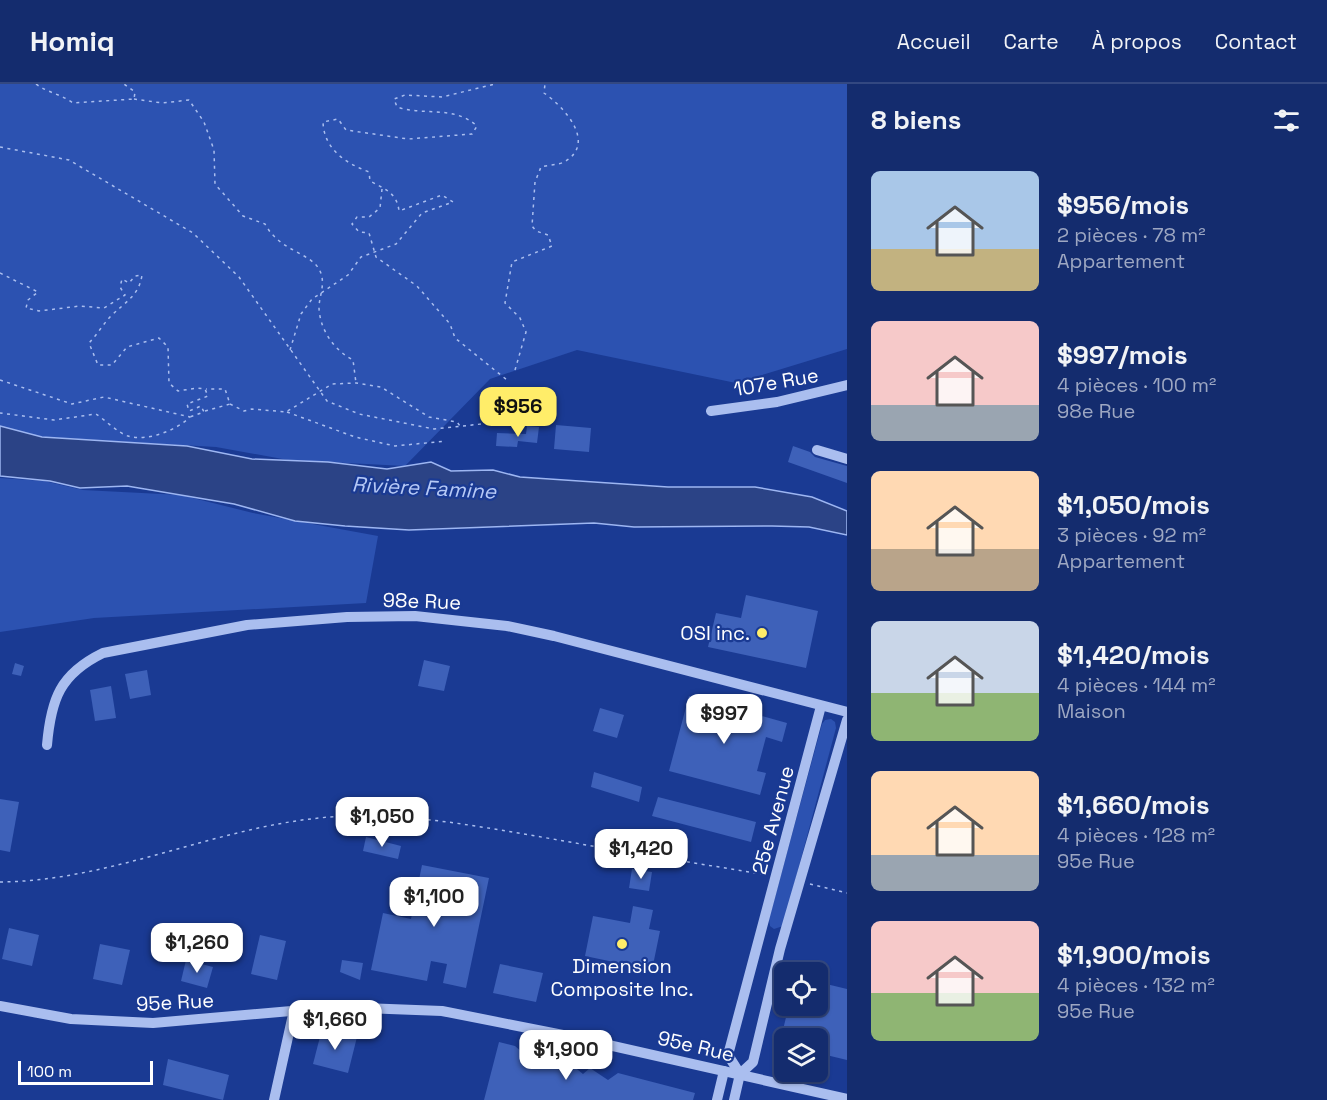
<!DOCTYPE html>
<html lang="fr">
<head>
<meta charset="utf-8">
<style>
	:root { --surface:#142c6e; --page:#1d3473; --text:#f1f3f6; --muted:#9da7c2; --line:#334881; --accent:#ffed69 }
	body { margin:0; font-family:"Space Grotesk",sans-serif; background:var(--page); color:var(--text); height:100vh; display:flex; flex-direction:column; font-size:22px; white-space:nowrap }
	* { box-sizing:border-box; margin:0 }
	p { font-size:20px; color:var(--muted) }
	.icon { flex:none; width:33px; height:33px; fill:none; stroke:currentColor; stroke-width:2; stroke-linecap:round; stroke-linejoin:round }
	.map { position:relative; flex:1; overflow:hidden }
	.sheet { display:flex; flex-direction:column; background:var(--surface); width:480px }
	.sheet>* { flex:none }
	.tools { position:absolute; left:774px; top:878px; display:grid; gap:12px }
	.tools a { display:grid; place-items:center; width:54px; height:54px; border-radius:9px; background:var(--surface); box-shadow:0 2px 4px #0004,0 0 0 2px var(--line); font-size:30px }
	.scale { position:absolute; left:18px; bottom:15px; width:135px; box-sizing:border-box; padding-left:6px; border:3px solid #fff; border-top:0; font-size:16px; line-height:21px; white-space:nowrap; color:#fff; -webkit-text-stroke:4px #1a3a93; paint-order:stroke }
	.price { position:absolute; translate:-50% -51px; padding:0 14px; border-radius:12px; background:#fff; color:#222; font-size:20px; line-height:39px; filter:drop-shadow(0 2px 3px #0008) }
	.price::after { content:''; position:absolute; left:50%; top:36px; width:18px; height:14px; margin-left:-9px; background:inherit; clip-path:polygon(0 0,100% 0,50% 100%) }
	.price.on { background:var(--accent); color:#111 }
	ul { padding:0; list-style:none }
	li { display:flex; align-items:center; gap:18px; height:150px; padding:0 24px }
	li span { display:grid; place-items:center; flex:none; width:168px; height:120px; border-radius:9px; color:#555 }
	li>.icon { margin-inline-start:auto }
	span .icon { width:72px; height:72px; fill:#fffc; stroke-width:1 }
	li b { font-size:26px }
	h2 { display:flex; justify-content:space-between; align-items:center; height:72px; padding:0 24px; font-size:26px }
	header { display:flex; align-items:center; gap:36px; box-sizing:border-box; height:84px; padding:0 30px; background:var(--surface); border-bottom:2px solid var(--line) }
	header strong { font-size:28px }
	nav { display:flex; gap:33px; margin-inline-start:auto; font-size:21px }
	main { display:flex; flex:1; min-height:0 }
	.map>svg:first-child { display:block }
	.green { fill:#2c52b1 }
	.water { fill:#2b4386; stroke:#9db6f2; stroke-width:1.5 }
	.building { fill:#3e61b9 }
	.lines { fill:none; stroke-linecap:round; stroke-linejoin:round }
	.path { stroke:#aabeef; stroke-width:1.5; stroke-dasharray:3 4.5; stroke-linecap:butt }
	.minor { stroke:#aabeef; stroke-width:10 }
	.poi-dot { fill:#ffed69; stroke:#1a3a93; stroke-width:2 }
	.labels { text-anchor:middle; stroke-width:4.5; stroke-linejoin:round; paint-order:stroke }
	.street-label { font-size:20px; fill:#fff; stroke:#1a3a93 }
	.poi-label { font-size:20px; fill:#fff; stroke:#1a3a93; text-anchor:end }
	.water-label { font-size:21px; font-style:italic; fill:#b6c9f6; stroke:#1a3a93 }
</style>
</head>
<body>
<header>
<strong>Homiq</strong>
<nav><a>Accueil</a><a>Carte</a><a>À propos</a><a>Contact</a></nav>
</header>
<main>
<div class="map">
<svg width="847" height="1016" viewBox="0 0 847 1016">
	<rect width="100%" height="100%" fill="#1a3a93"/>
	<g class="green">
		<polygon points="0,0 847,0 847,265 736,299 577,266 490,295 405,382 288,376 216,363 42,353 0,342"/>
		<polygon points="0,394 44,397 83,406 181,411 253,429 378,452 366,519 94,534 0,548"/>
		<polygon points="831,635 835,638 836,644 783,842 774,845 770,842 769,835 822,640 825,636"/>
	</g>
	<polygon class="water" points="0,342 42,353 187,362 252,375 328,378 387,385 431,378 451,387 493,386 520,393 668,403 755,403 812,413 847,427 847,451 809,443 772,442 634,443 594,439 409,446 345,442 295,437 234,420 127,402 80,404 50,397 0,392"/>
	<g class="building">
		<polygon points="556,341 591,344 589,368 554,365"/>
		<polygon points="527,342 539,343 537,359 518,357 517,363 496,362 497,349 526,350"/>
		<polygon points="793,362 810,368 815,373 847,382 847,399 788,378"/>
		<polygon points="746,511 818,527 806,584 708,563 716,529 741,534"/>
		<polygon points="424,576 450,582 444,607 418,602"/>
		<polygon points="15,579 24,582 21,592 12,590"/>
		<polygon points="147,586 151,611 130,615 125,590"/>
		<polygon points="111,602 116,634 95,637 90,606"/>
		<polygon points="689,612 787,639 782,658 766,653 757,687 766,689 760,711 669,687"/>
		<polygon points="600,624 624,631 617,654 593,647"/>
		<polygon points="594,688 642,703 639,718 591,703"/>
		<polygon points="658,713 756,738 751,758 652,732"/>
		<polygon points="0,715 19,718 10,768 0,766"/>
		<polygon points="366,753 401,762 398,775 363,767"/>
		<polygon points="422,781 489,794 466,904 443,899 447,880 431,877 427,897 371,886 383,829 411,835"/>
		<polygon points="632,785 652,788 649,807 629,804"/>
		<polygon points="633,822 653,826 649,845 660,847 652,886 585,872 593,832 630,839"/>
		<polygon points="9,844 39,851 32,882 2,875"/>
		<polygon points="260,851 286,857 277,896 251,890"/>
		<polygon points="100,860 130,866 122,901 93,895"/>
		<polygon points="186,876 213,883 207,904 181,897"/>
		<polygon points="342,876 363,879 360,896 340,888"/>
		<polygon points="500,880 543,889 536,918 493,909"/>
		<polygon points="818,898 847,905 847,976 818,969 818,954 781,954 789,921 818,921"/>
		<polygon points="322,945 357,953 348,989 313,980"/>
		<polygon points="499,958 515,962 530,975 537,967 562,973 583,990 590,984 608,996 618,989 695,1009 693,1016 484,1016"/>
		<polygon points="168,975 229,991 223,1016 163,1001"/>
	</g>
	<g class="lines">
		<g class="path">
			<path d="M36,0C48,9 61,10 73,19L134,15L135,8L124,0"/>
			<path d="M134,15L162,19L189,16L204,38L214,66L215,100L243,132L265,140C280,168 311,168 320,187C326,200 319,212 319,224C320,246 334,266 353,276L356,299"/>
			<polyline points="0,63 69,76 193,149 239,193 327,317 359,330 434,345 529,335"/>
			<polyline points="382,105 380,124 369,133 357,133 352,140 359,148 369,149 376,173 417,202 450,240 455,254 507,296"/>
			<path d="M0,189L38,208L28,216L26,224L39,227L80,222L104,224L125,211L120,203L122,195L129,199L135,192L142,191C139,212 125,218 111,232C103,240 97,251 89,259L98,281H112L127,263L159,254L168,263L169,299L178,307L197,304L205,305L208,312L187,320L189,327L201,322L204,328L190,333"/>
			<path d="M290,266L301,230L312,215L348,191L361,173L396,160L422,129L453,118L442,111L399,127C397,109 385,105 370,97L369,88C345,79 324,65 323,38L338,35L346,46L408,55L472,50L477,42C454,21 423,32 397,23L394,15L405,11L442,13L495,0"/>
			<path d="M515,286L526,248L520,234L505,219L512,178L552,162L548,151L536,147L532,142L535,98L541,83C547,81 558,81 564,78C598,59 563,22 544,9L545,0"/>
			<path d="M0,296L72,320L104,313L190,333C177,346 147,358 128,352C118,349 105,336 96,330L54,336L0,329"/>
			<polyline points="230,320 244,327 252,325 286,328 332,300 356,299 381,303 429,333 457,338 460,342"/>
			<polyline points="205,327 230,320 225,305 206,305"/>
			<polyline points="287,328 355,353 395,362 446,357"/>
			<path d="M0,798C110,797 211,745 319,734C398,726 475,742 553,755C624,768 696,779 767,791"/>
			<polyline points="810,800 847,809"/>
		</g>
		<g class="minor">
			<polyline points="711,327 777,318 847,301"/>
			<polyline points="817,366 847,375"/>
			<path d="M47,661C51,615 60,590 103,569L247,541L347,533L415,532L507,542L554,552L847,628"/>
			<polyline points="0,922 71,935 153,939 337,923 442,927 573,953 847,1015"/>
			<polyline points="740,990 728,971 821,622"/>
			<polyline points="274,1016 294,926"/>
			<polyline points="717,1016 724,987"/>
			<polyline points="734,1016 740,990 753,978 780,865 847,636"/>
		</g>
	</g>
	<g class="poi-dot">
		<circle cx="762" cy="549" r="6"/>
		<circle cx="622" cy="860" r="6"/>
	</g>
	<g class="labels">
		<g class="street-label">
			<text transform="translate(776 298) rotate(-10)" y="7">107e Rue</text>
			<text transform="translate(422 517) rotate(2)" y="7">98e Rue</text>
			<text transform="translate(773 736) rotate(-75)" y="7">25e Avenue</text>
			<text transform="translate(175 918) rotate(-3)" y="7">95e Rue</text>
			<text transform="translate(696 962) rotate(13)" y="7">95e Rue</text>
		</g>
		<g class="poi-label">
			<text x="750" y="556">OSI inc.</text>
			<text x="622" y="889" text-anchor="middle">Dimension<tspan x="622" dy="23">Composite Inc.</tspan></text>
		</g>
		<g class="water-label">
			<text transform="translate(424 404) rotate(3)" y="7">Rivière Famine</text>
		</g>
	</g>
</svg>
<div class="tools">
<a><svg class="icon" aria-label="locate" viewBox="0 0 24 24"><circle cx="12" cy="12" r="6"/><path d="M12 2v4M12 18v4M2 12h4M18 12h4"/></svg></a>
<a><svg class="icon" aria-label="layers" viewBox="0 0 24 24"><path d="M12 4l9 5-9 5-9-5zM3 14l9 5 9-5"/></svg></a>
</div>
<div class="scale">100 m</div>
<b class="price on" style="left:518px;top:354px">$956</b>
<b class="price" style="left:724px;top:661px">$997</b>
<b class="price" style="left:382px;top:764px">$1,050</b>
<b class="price" style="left:641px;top:796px">$1,420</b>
<b class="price" style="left:434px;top:844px">$1,100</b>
<b class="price" style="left:197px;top:890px">$1,260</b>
<b class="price" style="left:335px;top:967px">$1,660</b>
<b class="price" style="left:566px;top:997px">$1,900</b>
</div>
<section class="sheet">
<h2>8 biens<svg class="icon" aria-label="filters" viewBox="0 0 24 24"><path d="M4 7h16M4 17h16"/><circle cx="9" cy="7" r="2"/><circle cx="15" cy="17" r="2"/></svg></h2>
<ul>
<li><span style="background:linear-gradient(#a9c7e8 65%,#c2b280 0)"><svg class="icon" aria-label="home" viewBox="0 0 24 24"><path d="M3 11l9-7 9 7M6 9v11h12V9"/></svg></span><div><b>$956/mois</b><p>2 pièces · 78 m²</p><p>Appartement</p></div></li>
<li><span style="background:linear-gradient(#f6c9c9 70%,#9aa5b1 0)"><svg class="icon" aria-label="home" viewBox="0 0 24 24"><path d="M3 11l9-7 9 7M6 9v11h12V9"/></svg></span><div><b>$997/mois</b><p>4 pièces · 100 m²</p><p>98e Rue</p></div></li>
<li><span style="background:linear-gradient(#ffd9b3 65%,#b9a48a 0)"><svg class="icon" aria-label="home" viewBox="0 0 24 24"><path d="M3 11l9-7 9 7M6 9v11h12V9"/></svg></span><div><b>$1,050/mois</b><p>3 pièces · 92 m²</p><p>Appartement</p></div></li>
<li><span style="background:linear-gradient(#c9d6e8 60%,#8fb573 0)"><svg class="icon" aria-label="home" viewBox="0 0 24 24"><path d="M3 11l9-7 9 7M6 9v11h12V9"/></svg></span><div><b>$1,420/mois</b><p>4 pièces · 144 m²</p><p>Maison</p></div></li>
<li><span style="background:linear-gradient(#ffd9b3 70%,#9aa5b1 0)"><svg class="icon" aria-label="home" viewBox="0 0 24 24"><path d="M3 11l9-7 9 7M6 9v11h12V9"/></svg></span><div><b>$1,660/mois</b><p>4 pièces · 128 m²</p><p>95e Rue</p></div></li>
<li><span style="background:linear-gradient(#f6c9c9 60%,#8fb573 0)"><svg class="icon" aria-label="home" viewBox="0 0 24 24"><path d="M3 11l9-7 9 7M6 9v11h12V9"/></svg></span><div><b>$1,900/mois</b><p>4 pièces · 132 m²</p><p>95e Rue</p></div></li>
</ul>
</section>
</main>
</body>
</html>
